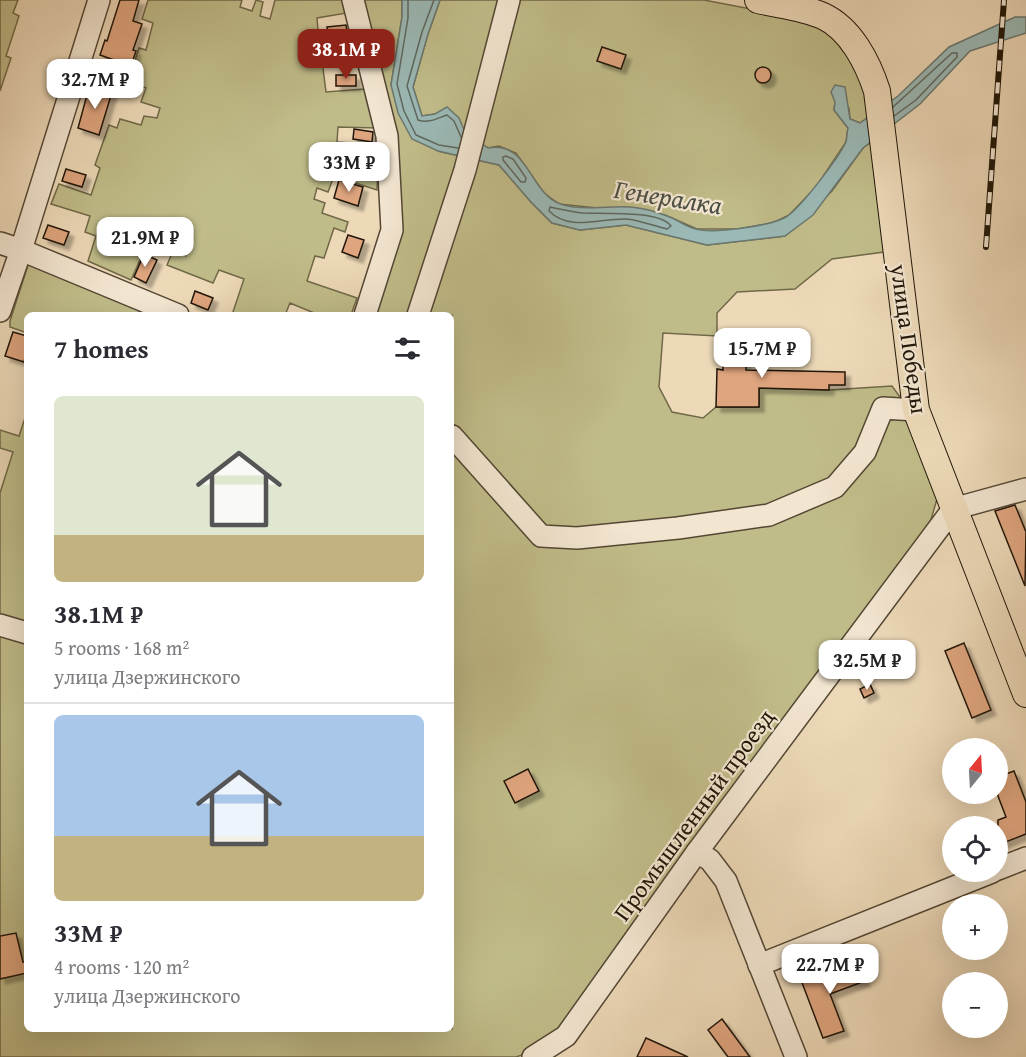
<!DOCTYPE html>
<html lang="en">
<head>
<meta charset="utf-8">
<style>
	:root { --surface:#fff; --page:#f2f2f3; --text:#2b2b33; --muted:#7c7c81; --line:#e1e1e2; --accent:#8f2418 }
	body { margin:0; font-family:"Gentium Book Plus",serif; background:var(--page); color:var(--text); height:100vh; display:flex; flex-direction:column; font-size:22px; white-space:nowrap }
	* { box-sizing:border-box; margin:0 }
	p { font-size:20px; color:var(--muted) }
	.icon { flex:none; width:33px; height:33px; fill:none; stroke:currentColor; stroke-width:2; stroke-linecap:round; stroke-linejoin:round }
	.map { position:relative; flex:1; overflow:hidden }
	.details { position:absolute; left:24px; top:312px; width:430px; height:720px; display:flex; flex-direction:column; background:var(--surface); border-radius:9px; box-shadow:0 6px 24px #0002 }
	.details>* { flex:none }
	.needle { width:39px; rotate:18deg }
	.controls { position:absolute; left:942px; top:738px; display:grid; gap:12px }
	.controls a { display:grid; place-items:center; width:66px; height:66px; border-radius:50%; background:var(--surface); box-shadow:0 6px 24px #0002; font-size:30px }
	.price { position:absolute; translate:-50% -51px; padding:0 14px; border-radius:12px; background:#fff; color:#222; font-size:20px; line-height:39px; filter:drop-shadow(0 2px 3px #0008) }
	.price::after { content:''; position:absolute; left:50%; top:36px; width:18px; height:14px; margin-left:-9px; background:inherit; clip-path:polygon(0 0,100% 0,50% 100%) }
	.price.current { background:var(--accent); color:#fff }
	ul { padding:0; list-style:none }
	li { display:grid; align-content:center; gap:12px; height:318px; padding:0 30px }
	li+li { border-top:2px solid var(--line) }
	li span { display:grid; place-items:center; height:186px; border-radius:9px; color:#555 }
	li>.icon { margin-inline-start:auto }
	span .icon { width:108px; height:108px; fill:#fffc; stroke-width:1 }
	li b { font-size:26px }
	h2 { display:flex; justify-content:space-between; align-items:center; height:72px; padding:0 30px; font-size:26px }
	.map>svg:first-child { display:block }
	.green { fill:#c0bc89; stroke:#706948; stroke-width:1.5 }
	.water { fill:#9bb9b6; stroke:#6a7870; stroke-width:1.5 }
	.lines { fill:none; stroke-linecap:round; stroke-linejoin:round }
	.shore { stroke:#5e685f; stroke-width:1.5 }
	.building { fill:#dfa57e; stroke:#201608; stroke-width:1.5; filter:url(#shadow) }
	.minor-casing { stroke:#534734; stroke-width:24 }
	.major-casing { stroke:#201608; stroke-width:28 }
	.minor { stroke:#f3e6d1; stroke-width:21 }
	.major { stroke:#edd9b8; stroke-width:26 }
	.rail-casing { stroke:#201608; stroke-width:6 }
	.rail { stroke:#f3e6d1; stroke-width:4; stroke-dasharray:11; stroke-linecap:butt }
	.labels { text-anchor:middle; stroke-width:4.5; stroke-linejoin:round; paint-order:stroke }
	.street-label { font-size:24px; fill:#201608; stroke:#f3e6d1 }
	.water-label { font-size:26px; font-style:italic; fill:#4b4f45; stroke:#f3e6d1 }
</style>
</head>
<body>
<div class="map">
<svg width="1026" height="1057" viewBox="0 0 1026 1057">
	<defs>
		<filter id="shadow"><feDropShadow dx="5" dy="5" stdDeviation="1.5" flood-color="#0004"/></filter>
	</defs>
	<rect width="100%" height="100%" fill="#edd9b8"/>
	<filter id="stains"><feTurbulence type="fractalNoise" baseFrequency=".00333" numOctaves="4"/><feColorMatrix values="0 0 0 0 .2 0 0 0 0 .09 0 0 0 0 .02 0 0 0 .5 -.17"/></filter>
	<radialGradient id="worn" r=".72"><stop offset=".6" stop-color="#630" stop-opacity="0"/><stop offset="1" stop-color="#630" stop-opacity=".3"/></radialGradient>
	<g class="green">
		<polygon points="0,0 18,0 13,13 19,16 6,56 11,58 0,91"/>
		<polygon points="148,0 242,0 240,7 252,11 256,0 263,2 260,16 270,19 275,0 345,0 347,13 317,18 319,42 352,38 358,56 322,61 326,92 364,89 377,128 338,127 337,142 350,143 350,158 378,161 377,190 334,176 328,192 317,188 314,199 325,203 322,213 348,222 345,232 334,228 324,258 315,256 307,281 357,298 351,315 319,315 290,303 285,315 232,315 244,279 219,270 213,283 167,265 173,251 186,256 193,239 179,234 175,243 152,233 131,280 88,261 96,236 85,232 90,216 51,204 59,184 91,195 100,168 95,165 109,125 117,128 120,119 141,125 144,116 157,118 160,108 141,102 146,88 128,82 139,48 146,50 153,23 142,19"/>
		<polygon points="362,0 402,0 402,17 391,85 438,151 499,165 531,202 552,223 580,230 626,225 707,245 785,236 832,191 863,148 873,141 884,252 832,259 795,289 737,292 717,313 717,336 663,333 659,387 672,412 703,418 716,407 759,407 759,388 829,390 892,386 908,408 937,499 930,523 560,1033 540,1049 516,1057 0,1057 0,636 27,644 27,1029 452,1029 452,315 374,315 400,231"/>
		<polygon points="440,0 704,0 782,15 820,26 843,44 859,69 870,116 860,123 850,119 849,108 835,102 834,110 848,128 846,142 816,187 789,215 773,223 737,229 697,229 665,215 559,204 544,193 516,153 499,146 488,148 435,114 422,116 413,87 428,34"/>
		<polygon points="29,262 136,305 139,311 137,315 27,315 27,333 10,327 10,321"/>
		<polygon points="27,412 27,622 0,615 0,493 13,452 0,448 0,430 19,436"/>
	</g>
	<path class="water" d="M402,0H440L428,34L413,87L422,116L435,114L447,107L459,118L465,132L488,148C528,141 528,189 558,203C578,212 610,205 631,207C642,208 657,212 667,216C677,219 686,227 696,229C714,234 770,226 786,217C800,209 839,157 846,142C847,138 847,132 848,128L834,110L835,102L831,92L835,85L845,87L850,119L860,123L898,96L949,47L1015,17H1026V33L970,51L920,104L863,148L813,215L785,236L707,245L626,225L580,230L552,223L531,202L499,165L438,151L412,139L398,113L391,85L402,17Z"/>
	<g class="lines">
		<g class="shore">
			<polyline points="408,0 408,18 397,84 404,111 416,135 439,145 458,148"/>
			<path d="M434,0L422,32L407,86L418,120C428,124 438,118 447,115L454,121L461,137"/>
			<polyline points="893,107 952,53 957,53 957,57 916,100 894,116"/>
			<polygon points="506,156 513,159 526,178 525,182 521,182 503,160 503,157"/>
			<path d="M550,207C560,209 571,212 583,213C603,214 659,210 671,226L667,229C654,226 639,220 626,219C600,218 570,232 549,211Z"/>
		</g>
	</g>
	<g class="building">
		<polygon points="120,0 139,0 133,21 142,24 133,50 136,51 131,66 100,55 105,40 107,41"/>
		<polygon points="346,25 348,37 329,40 327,27"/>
		<polygon points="602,47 626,55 621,69 597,61"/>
		<circle cx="763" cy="75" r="8"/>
		<rect x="336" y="75" width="20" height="11"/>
		<polygon points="90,84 112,92 99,135 78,128"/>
		<polygon points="354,129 373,132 372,142 353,139"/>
		<polygon points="66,169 86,175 82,187 62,181"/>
		<polygon points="339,180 363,187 358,206 334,198"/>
		<polygon points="48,225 69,232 64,245 43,238"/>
		<polygon points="348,235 364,240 358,258 342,252"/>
		<polygon points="144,254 157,260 146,283 134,277"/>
		<polygon points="195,291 213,298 208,310 191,303"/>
		<polygon points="13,332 27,336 27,351 24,362 5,356"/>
		<polygon points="723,341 747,341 746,370 845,372 845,385 829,385 829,390 759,388 759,407 716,407 717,369 723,370"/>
		<polygon points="1015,505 1026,532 1025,586 995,511"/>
		<polygon points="964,643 991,710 972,718 945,651"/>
		<polygon points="870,684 874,693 864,698 860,689"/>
		<polygon points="528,769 539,791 515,803 504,781"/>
		<polygon points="1014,771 1026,802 1026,834 998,845 998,820 1006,817 998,796 998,777"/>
		<polygon points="16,933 23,962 27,961 27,973 0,979 0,936"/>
		<polygon points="857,960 865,981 830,994 844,1031 823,1038 801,980"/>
		<polygon points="722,1019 750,1057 728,1057 708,1030"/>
		<polygon points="646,1038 688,1057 637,1057"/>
	</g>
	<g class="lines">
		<g class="minor-casing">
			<g id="minor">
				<polyline points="353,0 387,136 392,230 365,315"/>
				<polyline points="0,243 21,250 178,315"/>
				<polyline points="0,311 21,250 99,0"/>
				<polyline points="418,315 465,170 509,0"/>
				<polyline points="452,436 541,536 577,538 678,528 769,515 835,487 865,452 883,408 916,410"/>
				<polyline points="0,625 27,633"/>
				<polyline points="697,852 710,860 726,881 796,1057"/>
				<polyline points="998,869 1026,858"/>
				<polyline points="759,965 992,872"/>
				<polyline points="533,1057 566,1036 697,852 953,509 1026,489"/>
			</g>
		</g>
		<g class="major-casing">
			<path id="major" d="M758,0C779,5 803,7 823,16C851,29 868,63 877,91L916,410L1026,694"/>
		</g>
		<use href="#minor" class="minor"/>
		<use href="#major" class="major"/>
		<g class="rail-casing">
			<polyline id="rail" points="986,247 1004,0"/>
		</g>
		<use href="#rail" class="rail"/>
	</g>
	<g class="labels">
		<g class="street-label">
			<text transform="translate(909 339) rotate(82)" y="8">улица Победы</text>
			<text transform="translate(694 815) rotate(-54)" y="8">Промышленный проезд</text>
		</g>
		<g class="water-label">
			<text transform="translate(668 197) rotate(9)" y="9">Генералка</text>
		</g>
	</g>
	<rect width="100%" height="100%" filter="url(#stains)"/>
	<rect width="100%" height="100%" fill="url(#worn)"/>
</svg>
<div class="controls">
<a><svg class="needle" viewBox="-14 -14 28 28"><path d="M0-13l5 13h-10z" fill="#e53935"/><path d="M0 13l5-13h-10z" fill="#7c7c81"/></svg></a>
<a><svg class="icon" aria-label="locate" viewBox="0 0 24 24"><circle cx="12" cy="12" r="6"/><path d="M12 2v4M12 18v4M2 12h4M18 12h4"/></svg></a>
<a>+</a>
<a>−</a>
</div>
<b class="price current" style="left:346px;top:80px">38.1M ₽</b>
<b class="price" style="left:95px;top:110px">32.7M ₽</b>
<b class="price" style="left:349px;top:193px">33M ₽</b>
<b class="price" style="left:145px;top:268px">21.9M ₽</b>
<b class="price" style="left:762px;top:379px">15.7M ₽</b>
<b class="price" style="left:867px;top:691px">32.5M ₽</b>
<b class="price" style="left:830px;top:995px">22.7M ₽</b>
<section class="details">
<h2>7 homes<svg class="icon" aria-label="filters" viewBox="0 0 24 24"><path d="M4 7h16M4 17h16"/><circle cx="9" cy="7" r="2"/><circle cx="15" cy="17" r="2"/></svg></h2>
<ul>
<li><span style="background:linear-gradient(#dfe7d0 75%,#c2b280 0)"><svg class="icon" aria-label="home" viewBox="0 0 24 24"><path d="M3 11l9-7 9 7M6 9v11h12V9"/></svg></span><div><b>38.1M ₽</b><p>5 rooms · 168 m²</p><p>улица Дзержинского</p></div></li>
<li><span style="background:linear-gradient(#a9c7e8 65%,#c2b280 0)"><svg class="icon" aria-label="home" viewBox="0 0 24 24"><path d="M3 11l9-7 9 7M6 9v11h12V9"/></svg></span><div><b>33M ₽</b><p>4 rooms · 120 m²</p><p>улица Дзержинского</p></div></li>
</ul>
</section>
</div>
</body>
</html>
